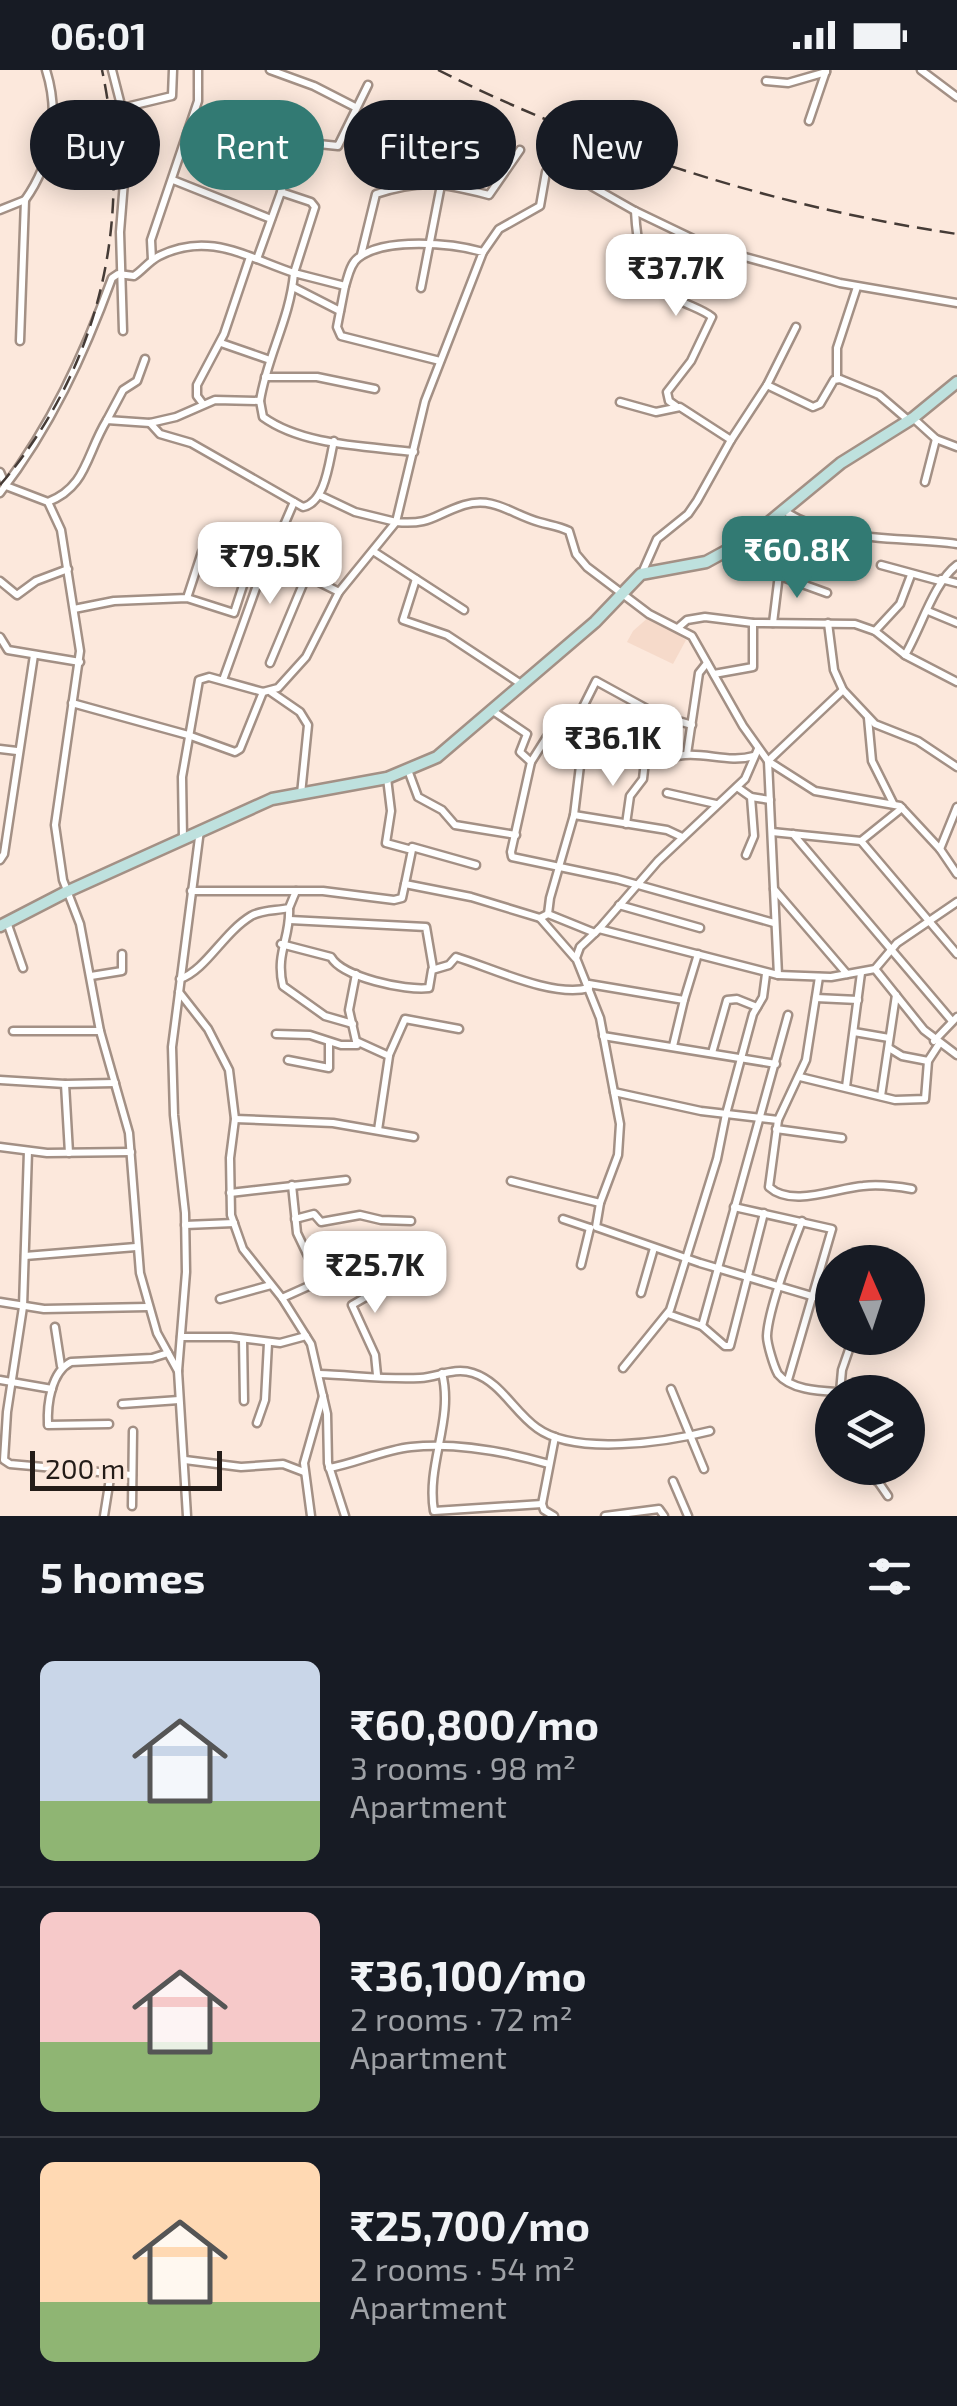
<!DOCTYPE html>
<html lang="en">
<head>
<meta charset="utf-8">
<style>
	:root { --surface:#171b24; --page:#20242c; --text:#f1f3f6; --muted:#9ea1a6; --line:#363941; --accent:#327a73 }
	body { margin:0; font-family:"Exo 2",sans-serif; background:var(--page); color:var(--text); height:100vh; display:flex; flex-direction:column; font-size:38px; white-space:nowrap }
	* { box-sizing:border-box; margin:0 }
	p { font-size:32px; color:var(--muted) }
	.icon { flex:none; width:55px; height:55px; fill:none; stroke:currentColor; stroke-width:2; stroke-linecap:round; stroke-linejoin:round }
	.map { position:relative; height:1446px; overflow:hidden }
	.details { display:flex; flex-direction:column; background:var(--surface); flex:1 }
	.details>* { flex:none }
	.top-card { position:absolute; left:30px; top:30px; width:898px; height:90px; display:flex; gap:20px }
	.needle { width:65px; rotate:357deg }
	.buttons { position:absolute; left:815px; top:1175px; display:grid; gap:20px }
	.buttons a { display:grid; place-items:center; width:110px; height:110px; border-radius:50%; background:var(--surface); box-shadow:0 5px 25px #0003; font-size:50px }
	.scale { position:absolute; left:30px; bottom:25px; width:192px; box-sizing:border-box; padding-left:10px; border:5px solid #241c18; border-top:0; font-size:28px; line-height:35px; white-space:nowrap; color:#241c18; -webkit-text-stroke:8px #fce8dc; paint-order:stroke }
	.price { position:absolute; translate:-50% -85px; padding:0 22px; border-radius:20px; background:#fff; color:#222; font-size:32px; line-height:65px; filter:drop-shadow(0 2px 5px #0008) }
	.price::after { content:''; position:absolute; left:50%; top:60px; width:30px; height:22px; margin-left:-15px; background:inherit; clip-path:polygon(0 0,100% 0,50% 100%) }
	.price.current { background:var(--accent); color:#fff }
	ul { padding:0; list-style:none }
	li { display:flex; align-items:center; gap:30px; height:250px; padding:0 40px }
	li+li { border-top:2px solid var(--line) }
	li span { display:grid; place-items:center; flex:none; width:280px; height:200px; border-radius:15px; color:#555 }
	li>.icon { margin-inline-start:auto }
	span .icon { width:120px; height:120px; fill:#fffc; stroke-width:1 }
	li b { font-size:42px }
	h2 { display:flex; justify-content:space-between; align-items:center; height:120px; padding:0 40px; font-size:42px }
	.pill { padding:0 35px; border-radius:45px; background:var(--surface); box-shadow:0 5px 25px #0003; font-size:35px; line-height:90px }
	.pill.current { background:var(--accent); color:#fff }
	.status { display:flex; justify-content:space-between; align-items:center; height:70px; padding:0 50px; background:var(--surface); direction:ltr }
	.status svg { height:28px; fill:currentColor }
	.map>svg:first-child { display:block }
	.built { fill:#f6daca }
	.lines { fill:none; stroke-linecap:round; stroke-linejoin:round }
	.street-casing { stroke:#a39085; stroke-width:11 }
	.secondary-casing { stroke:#a39085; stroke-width:15 }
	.street { stroke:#fff; stroke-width:6 }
	.secondary { stroke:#bee1de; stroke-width:10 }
	.rail { stroke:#453b36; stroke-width:2.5; stroke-dasharray:15 8; stroke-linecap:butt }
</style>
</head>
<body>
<div class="status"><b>06:01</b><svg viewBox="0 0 49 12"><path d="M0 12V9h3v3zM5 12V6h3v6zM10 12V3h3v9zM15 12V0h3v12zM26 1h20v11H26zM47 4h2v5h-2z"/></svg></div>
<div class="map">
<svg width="957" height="1446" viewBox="0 0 957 1446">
	<rect width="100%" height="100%" fill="#fce8dc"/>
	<polygon class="built" points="650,546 686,570 673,594 627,572 633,561"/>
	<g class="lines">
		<g class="street-casing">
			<g id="street">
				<polyline points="112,0 123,43 127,74 120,162 123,261"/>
				<polyline points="270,0 314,16 355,37"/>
				<polyline points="921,0 957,27"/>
				<polyline points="766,11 788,13 826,2"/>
				<polyline points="122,38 172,26 173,0"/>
				<polyline points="231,42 299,72"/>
				<polyline points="809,51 826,1"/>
				<polyline points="400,54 480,83 506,98"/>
				<polyline points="173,110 271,149"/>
				<polyline points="421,113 435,69"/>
				<polyline points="0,140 25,130"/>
				<path d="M635,141C637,178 642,209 677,229C689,236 702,239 712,247L691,291L667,322L669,331L676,336"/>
				<polyline points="483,182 499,159 540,136 546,102 556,96 635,141 712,178 840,213 957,233"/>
				<path d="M361,185L376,124C422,109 443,113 489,125L520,80"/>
				<polyline points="257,189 299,72 338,76 368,15"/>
				<polyline points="152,190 151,170 198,31 198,0"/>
				<polyline points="345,216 337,257 341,266 440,291"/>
				<polyline points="293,217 340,241"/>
				<polyline points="421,218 441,115"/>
				<path d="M20,271L25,130C52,92 60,44 46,0"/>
				<polyline points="221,273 270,290"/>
				<polyline points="265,307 317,307 375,319"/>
				<polyline points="837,309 837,278 857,217"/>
				<polyline points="767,315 813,337 820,334 834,310 840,309 879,325 908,350"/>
				<path d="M260,331L263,347C303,376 367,376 414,382"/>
				<polyline points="620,332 656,342 680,337 731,370"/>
				<polyline points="203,334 197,326 197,315 224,264 250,187"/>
				<polyline points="913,348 936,369 957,377"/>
				<polyline points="107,350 123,320 137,311 145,289"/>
				<path d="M150,353L160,364L191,373L303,437C326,432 329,391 334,371"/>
				<polyline points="0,402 6,416 48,432 61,460 80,581 55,755 63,810 80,854 100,961 129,1063 140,1203 157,1263 178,1301"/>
				<polyline points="925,412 936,369"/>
				<path d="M0,423C50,358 84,285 112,208L118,204L134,206C143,200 149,191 159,186C209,161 246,187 294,203L315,137L311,132L281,122"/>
				<path d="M48,432C87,417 86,384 107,350L150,353L176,347L215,330L260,331C267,286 290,249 294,203L345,216C348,207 350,194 358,188C385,167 452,173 483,182L425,331L396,452C432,455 433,445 464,435C494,426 511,444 539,452C549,455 559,456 569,461L576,484L587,497L649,544L692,566L743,656L768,691L815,721L900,736L940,779L957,804"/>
				<path d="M784,441C837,474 898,466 957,474"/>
				<polyline points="761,461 778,478 781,488 773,553"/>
				<polyline points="373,481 464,540"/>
				<polyline points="269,490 294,432"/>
				<polyline points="881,495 940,511"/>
				<polyline points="642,503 657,469 688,444 697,431 731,370 767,315 796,257"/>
				<polyline points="780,506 827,523"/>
				<polyline points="416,509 403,550 447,565 521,614"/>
				<polyline points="941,509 957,513"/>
				<polyline points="0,511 17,525 36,511 68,499"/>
				<polyline points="74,539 114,531 187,528 202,482 249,497 234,543 187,528"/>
				<polyline points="928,541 957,553"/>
				<polyline points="828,553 834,600 843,620 875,654 918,671 957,697"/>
				<path d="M679,557L687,550L705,547L753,553L855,554L875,561L905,585C921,558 934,512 957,495"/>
				<polyline points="875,561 900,534 911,505"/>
				<polyline points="0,567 8,580 80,592"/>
				<polyline points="905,585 957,612"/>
				<polyline points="270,593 306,507"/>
				<polyline points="714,604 753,597 753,553"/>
				<polyline points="223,610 265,493 275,490 339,522"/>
				<polyline points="271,622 300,642 308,655 301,724"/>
				<polyline points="72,633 188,665 235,682 240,679 263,622"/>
				<polyline points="493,641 527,664 520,682 531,692 511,782 512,787 617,809 774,853"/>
				<polyline points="868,648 872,691 893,733"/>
				<path d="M574,651C596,677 618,693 654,690C664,690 674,686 685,685C708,683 730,693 754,686"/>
				<polyline points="0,679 17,681"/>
				<polyline points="687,684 699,603 707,593"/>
				<polyline points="531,692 557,651 571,652 577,649 596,611 658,645 692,655"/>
				<polyline points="408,700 418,727 442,740 455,755 516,765"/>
				<polyline points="387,708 391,741 386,773 412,780 405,814 471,827 540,848 548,844 595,863"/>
				<polyline points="737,717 751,727 770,730"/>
				<polyline points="667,723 716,734"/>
				<polyline points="574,745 584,663"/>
				<polyline points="626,754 630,726 643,709 645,691"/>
				<polyline points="772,762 861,771 957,884"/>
				<polyline points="793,764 952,951"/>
				<polyline points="183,768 182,707 199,610 209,607 263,622 278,618 306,587 339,522 396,452 355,442 319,425"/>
				<polyline points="861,771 902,738"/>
				<polyline points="412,777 476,795"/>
				<polyline points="940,779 957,737"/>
				<polyline points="746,785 754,766 751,727"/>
				<polyline points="0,790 4,784 34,585"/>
				<polyline points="774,819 847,904"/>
				<polyline points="191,821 323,821 394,830 402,828 405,814"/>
				<polyline points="619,835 700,858"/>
				<path d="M289,838C291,867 275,883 283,916L325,946L353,954"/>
				<polyline points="548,844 550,828 574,745 667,760 682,767"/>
				<polyline points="540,848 575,888"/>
				<polyline points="290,850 426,857 433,898"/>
				<polyline points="7,852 23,898"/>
				<polyline points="599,859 658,791 745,709 758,679"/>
				<path d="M281,874L331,887C342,907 405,921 429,918L432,900L449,895L456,887C492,898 553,928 589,918"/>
				<polyline points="875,899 924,960 957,985"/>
				<polyline points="356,904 349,940 356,971 389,986 378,1060"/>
				<polyline points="778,905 831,907 875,899 897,873 957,832"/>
				<polyline points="91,906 122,901 122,884"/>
				<path d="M819,907L806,990L778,1050L769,1117C792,1138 836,1118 863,1116C880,1114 895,1116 912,1119"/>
				<path d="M180,909C206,900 223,863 251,846C263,839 276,841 289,838L296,821"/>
				<polyline points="589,914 684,930 673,976"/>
				<polyline points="179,922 208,959 229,1000 235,1049 230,1088 231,1145 243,1179 282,1228 311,1274 327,1344 328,1393 345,1446"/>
				<polyline points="816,928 858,930"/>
				<polyline points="684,930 698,884"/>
				<polyline points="13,961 100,961"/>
				<polyline points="854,962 889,968"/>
				<polyline points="276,964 310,965 341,975 357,975"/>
				<polyline points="603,966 776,994"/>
				<polyline points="934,971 957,947"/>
				<polyline points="889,978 902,986 928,991"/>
				<polyline points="712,983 727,930 737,929 757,937"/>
				<polyline points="389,985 405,949 459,959"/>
				<polyline points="288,990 329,998 329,972"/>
				<polyline points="800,1007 895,1030 925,1029 928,991 939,974"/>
				<polyline points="0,1010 65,1014 115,1013"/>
				<polyline points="65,1014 69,1083"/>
				<polyline points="846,1017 861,903"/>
				<polyline points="614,1022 701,1041 778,1050"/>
				<polyline points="881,1026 896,925"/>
				<polyline points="235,1049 333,1053 414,1067"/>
				<polyline points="776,1059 842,1068"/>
				<polyline points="0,1077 47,1083 131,1082"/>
				<polyline points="28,1081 23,1237 7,1342 4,1390 10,1394 132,1405"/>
				<polyline points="511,1111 600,1133"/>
				<polyline points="230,1123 346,1110"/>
				<polyline points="734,1137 832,1159 788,1310"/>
				<polyline points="295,1149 314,1144 321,1152 360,1145 381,1150 411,1151"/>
				<polyline points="563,1149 590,1158"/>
				<path d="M802,1151C792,1176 768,1240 767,1266C767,1274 774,1297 778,1304C791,1320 819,1321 838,1322"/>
				<polyline points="185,1155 234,1153"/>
				<polyline points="25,1186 136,1177"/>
				<polyline points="581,1195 590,1158"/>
				<polyline points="641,1223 654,1178"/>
				<polyline points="282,1228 320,1211 297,1163 292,1115"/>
				<polyline points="220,1229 271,1215"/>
				<polyline points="0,1232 44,1239 148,1237"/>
				<polyline points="832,1232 700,1193 596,1157 600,1133 618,1085 620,1054 600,948 576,888 580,877 599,859 778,905 768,691 843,620"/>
				<polyline points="668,1244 702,1256 725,1276 730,1276 764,1143"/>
				<polyline points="702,1256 788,945"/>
				<polyline points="55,1257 61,1296"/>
				<polyline points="181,1267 231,1267 280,1273 306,1266"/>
				<polyline points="243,1269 244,1331"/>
				<polyline points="623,1298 670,1240 717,1089 726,1044 753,944 763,927 766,904"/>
				<path d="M442,1303C454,1350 426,1394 434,1441L542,1434"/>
				<path d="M319,1304C352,1305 387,1310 420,1308C438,1307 454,1297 473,1303C501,1312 514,1342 537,1358C575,1386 667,1372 710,1361"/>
				<polyline points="377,1305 375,1285 352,1235 385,1216 424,1203"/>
				<polyline points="0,1310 52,1319"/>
				<polyline points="671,1319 704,1399"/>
				<polyline points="840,1322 842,1300 853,1268"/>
				<polyline points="122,1334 179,1330"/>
				<polyline points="257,1353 265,1330 268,1273"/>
				<path d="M109,1354L48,1355C47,1334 51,1302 71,1292L152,1288L168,1283"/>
				<polyline points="185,1390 241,1397 283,1394 304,1402"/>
				<path d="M329,1398C357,1393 383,1380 411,1377C455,1372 507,1382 549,1394"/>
				<polyline points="860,1398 879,1413 888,1426"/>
				<polyline points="673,1411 688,1446"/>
				<polyline points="132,1436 133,1361"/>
				<polyline points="104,1446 111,1402"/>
				<polyline points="187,1446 178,1301 186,1202 185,1143 174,1045 172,977 200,760"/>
				<polyline points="311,1446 304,1393 323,1326"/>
				<polyline points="554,1446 544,1440 542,1434 555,1367"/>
				<polyline points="605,1446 659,1439 664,1446"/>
			</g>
		</g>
		<g class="secondary-casing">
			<polyline id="secondary" points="0,856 66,822 272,729 387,708 437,687 595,552 641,504 706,492 750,468 841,393 913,348 957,312"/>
		</g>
		<use href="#street" class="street"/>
		<use href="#secondary" class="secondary"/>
		<g class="rail">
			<path d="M438,0C602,82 776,137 957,164"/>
			<path d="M0,415C100,298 134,150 102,0"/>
		</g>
	</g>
</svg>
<div class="buttons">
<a><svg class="needle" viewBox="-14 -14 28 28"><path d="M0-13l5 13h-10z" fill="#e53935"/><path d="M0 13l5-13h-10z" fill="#9ea1a6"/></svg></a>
<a><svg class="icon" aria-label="layers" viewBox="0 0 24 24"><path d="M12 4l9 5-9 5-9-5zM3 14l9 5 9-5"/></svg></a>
</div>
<div class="scale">200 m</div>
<b class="price" style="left:676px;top:249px">₹37.7K</b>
<b class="price current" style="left:797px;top:531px">₹60.8K</b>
<b class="price" style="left:270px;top:537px">₹79.5K</b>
<b class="price" style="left:613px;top:719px">₹36.1K</b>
<b class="price" style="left:375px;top:1246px">₹25.7K</b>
<div class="top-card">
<a class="pill">Buy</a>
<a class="pill current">Rent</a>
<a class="pill">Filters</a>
<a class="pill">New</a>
</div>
</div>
<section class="details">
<h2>5 homes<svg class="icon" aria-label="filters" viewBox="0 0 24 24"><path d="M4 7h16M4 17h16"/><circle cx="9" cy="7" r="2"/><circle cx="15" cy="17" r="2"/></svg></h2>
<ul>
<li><span style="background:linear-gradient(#c9d6e8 70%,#8fb573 0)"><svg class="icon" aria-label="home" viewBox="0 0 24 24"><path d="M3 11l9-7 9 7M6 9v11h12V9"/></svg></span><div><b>₹60,800/mo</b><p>3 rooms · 98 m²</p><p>Apartment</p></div></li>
<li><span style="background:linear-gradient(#f6c9c9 65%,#8fb573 0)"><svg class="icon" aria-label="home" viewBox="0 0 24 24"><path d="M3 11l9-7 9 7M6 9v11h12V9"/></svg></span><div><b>₹36,100/mo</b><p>2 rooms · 72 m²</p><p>Apartment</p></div></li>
<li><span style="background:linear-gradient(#ffd9b3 70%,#8fb573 0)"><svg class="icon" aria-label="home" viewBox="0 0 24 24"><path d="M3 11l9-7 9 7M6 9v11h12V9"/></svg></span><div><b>₹25,700/mo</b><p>2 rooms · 54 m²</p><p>Apartment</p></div></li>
</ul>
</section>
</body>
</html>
